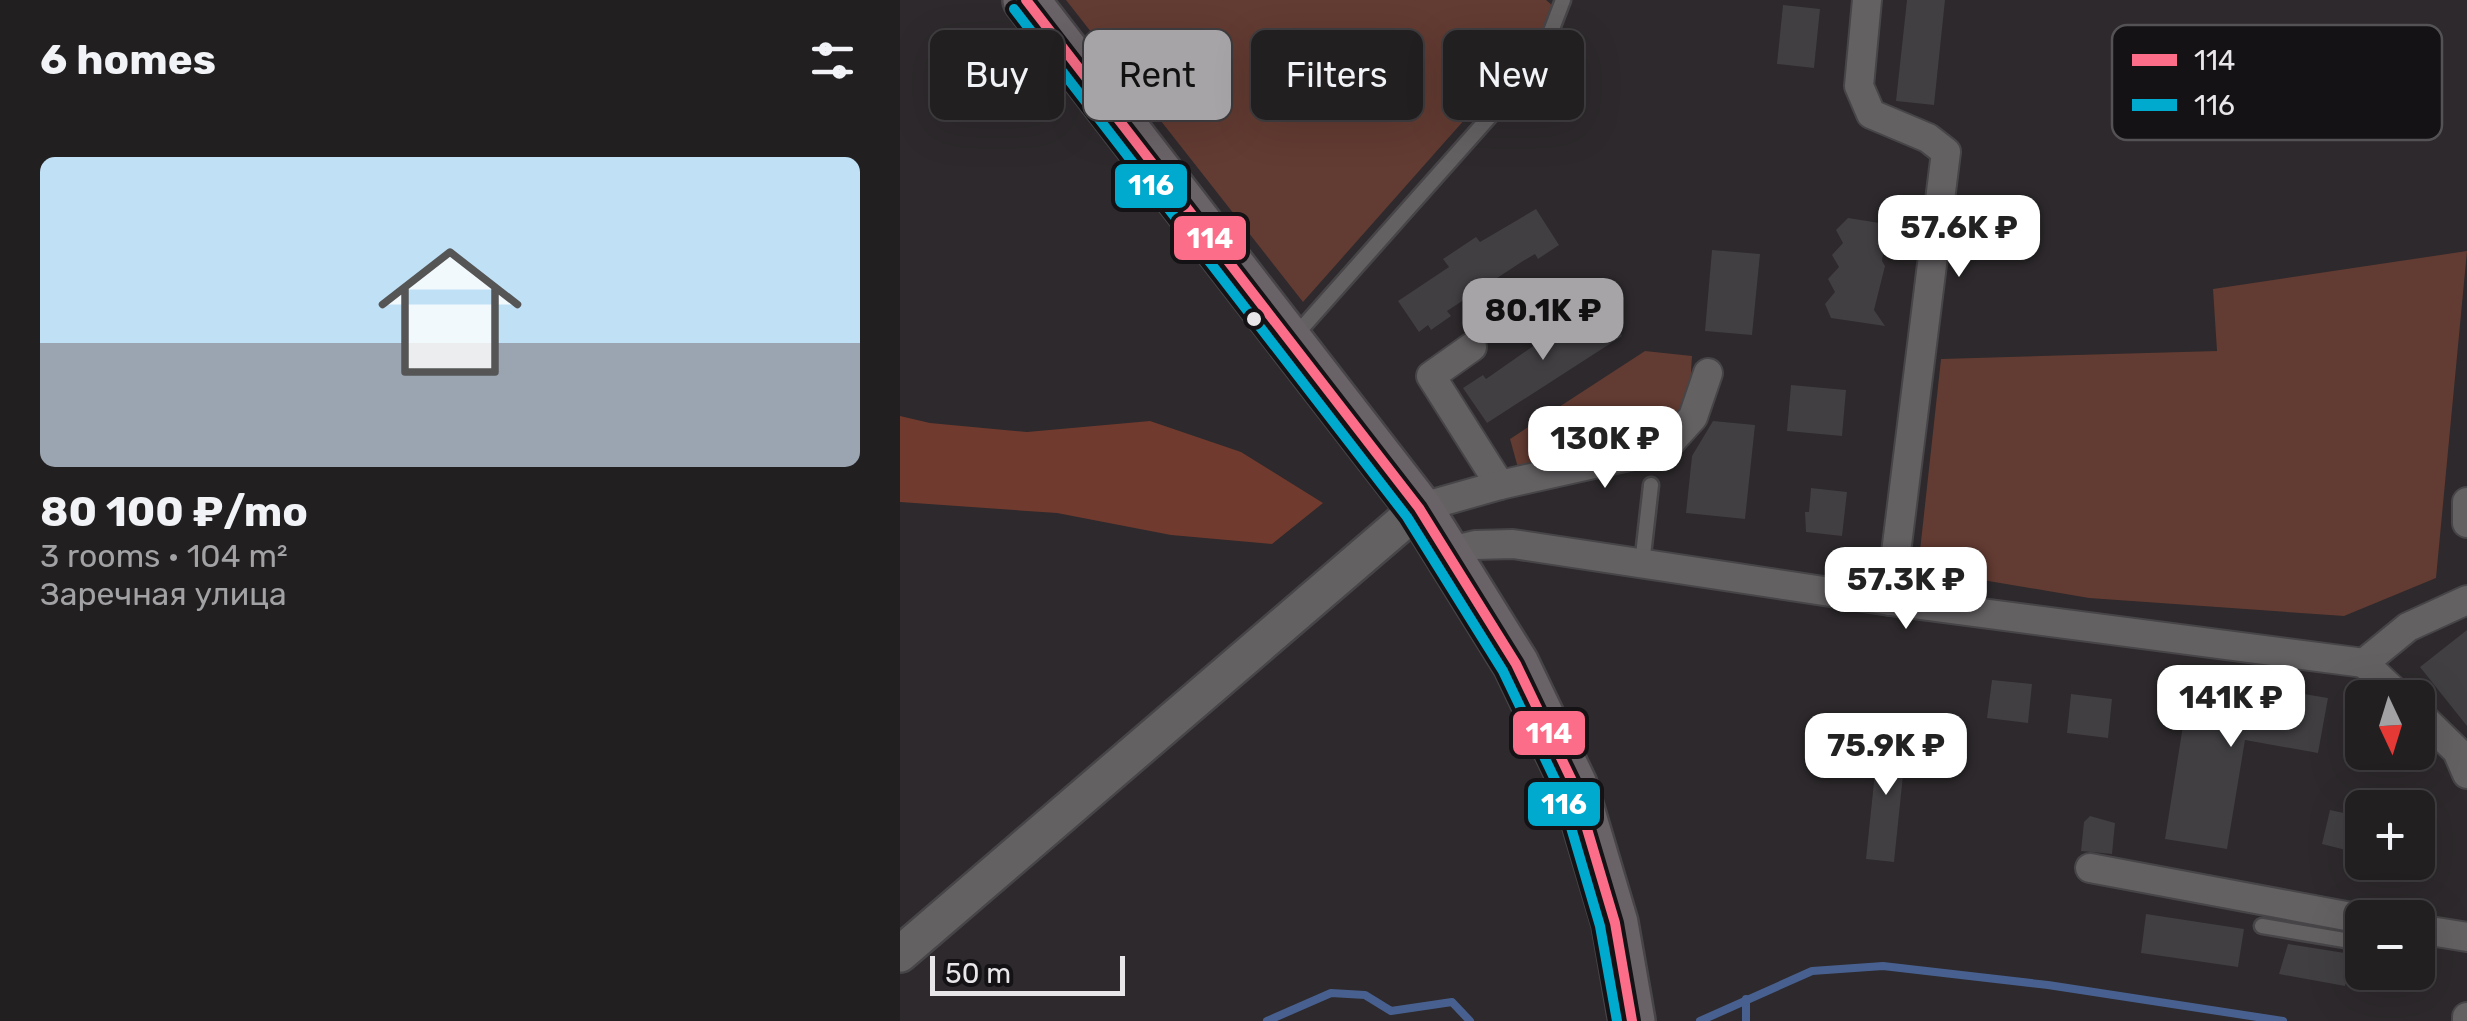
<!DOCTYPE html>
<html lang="en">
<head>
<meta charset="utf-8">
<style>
	:root { --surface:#221f21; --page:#2e2c2e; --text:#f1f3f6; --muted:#a2a2a5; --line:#3f3d3f; --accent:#a7a4a7 }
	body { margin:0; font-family:Rubik,sans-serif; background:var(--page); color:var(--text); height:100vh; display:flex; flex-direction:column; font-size:38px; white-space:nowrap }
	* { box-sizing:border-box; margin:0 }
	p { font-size:32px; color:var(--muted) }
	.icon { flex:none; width:55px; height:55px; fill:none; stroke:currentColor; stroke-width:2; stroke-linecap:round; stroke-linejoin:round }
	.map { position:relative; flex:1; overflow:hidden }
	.panel { display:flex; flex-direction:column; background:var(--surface); width:900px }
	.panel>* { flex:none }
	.top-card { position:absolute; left:30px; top:30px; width:950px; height:90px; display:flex; gap:20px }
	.needle { width:65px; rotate:176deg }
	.fabs { position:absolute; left:1445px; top:680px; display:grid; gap:20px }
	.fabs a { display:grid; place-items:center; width:90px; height:90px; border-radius:15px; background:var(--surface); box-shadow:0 10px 40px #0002,0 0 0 2px var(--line); font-size:50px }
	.scale { position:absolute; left:30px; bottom:25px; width:195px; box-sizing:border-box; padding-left:10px; border:5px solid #e9e6e9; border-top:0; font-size:28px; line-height:35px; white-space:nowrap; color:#e9e6e9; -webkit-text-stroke:8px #141214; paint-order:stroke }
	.price { position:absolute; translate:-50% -85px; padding:0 22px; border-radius:20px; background:#fff; color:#222; font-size:32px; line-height:65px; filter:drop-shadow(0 2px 5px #0008) }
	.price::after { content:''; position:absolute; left:50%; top:60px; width:30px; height:22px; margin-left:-15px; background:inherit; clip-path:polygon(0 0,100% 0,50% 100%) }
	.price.active { background:var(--accent); color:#111 }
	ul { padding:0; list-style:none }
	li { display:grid; align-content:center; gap:20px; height:530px; padding:0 40px }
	li span { display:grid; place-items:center; height:310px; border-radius:15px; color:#555 }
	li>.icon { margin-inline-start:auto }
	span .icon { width:180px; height:180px; fill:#fffc; stroke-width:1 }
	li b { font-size:42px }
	h2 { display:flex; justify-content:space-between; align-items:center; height:120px; padding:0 40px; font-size:42px }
	.pill { padding:0 35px; border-radius:15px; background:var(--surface); box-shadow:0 10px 40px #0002,0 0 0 2px var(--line); font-size:35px; line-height:90px }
	.pill.active { background:var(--accent); color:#111 }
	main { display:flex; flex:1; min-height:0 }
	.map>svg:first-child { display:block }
	.green { fill:#623b32 }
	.forest { fill:#703a2e }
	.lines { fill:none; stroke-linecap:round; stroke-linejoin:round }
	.stream { stroke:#47608f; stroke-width:8 }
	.building { fill:#413f42 }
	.service-casing { stroke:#474547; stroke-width:19 }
	.minor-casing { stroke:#474547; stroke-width:32 }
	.tertiary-casing { stroke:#474547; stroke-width:40 }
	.primary-casing { stroke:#474547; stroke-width:50 }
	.service { stroke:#646163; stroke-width:14 }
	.minor { stroke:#646163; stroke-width:28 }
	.tertiary { stroke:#646163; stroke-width:35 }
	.primary { stroke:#696266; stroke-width:45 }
	.bus-1-casing { stroke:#141214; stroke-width:18 }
	.bus-2-casing { stroke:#141214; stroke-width:18 }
	.bus-1 { stroke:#fb6d88; stroke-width:10 }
	.bus-2 { stroke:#00a9ce; stroke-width:10 }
	.bus-dot { fill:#e9e6e9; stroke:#141214; stroke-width:4 }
	.key { fill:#141214; stroke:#545254; stroke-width:2.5 }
	.key-label { font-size:28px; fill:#e9e6e9 }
	.line-badge { stroke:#141214; stroke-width:4 }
	.badge-label { font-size:28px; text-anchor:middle; font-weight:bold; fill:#fff }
</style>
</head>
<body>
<main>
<section class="panel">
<h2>6 homes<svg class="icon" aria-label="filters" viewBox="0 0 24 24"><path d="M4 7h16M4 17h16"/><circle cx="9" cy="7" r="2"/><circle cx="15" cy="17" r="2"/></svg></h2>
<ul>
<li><span style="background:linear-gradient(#bfe0f5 60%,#9aa5b1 0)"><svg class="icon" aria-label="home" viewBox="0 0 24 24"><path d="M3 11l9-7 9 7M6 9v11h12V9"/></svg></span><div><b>80 100 ₽/mo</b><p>3 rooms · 104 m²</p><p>Заречная улица</p></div></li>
</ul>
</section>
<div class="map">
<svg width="1567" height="1021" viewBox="0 0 1567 1021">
	<rect width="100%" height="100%" fill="#2d292c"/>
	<g class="green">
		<polygon points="166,0 646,0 660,12 403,302"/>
		<polygon points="1567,251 1536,578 1444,616 1189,598 1018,569 1041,359 1317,351 1313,289"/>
		<polygon points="745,351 792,356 790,389 782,414 762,435 620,475 610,439"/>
	</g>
	<polygon class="forest" points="0,416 30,423 127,432 250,421 341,452 423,503 372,544 271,535 157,513 0,502"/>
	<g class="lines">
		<g class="stream">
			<polyline points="846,999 846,1021"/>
			<polyline points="367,1021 431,993 465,995 491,1011 552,1002 570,1021"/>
			<polyline points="800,1021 912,971 983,966 1148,985 1383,1021"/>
		</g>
	</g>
	<g class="building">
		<polygon points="1007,0 1045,0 1034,105 996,101"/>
		<polygon points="883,5 920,9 914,68 877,64"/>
		<polygon points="636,209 659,245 638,259 635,254 623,261 547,311 551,316 531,330 528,325 519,332 498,301 549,267 543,259 576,237 580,242"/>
		<polygon points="948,218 999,226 985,239 982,261 985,266 974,310 985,326 931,318 925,304 935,292 928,279 939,267 932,255 943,243 936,230"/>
		<polygon points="812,250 860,254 852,335 805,331"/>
		<polygon points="701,305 722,336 587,423 563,388 583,375 586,379 689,307 692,311"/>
		<polygon points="891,385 946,390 942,436 887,431"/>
		<polygon points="813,421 855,425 845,519 786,513 792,456"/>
		<polygon points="911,488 947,492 942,536 906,532 905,512 909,512"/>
		<polygon points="1567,630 1567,726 1520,667"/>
		<polygon points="1291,675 1428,698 1418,753 1345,740 1327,849 1265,839"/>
		<polygon points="1092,680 1132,684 1128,723 1087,718"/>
		<polygon points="1171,694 1212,699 1208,738 1167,733"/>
		<polygon points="979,734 1007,737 994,862 966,859"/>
		<polygon points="1430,810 1462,817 1462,854 1422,844"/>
		<polygon points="1190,816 1215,823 1212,854 1181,851 1184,822"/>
		<polygon points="1246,914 1344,929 1338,967 1241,953"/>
		<polygon points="1388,944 1451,954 1445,986 1379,974"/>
	</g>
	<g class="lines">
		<g class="service-casing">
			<g id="service">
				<polyline points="394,337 640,60 663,0"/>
				<polyline points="742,564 751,485"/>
				<polyline points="1362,926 1462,943"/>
			</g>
		</g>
		<g class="minor-casing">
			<g id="minor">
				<polyline points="967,0 959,86 971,114 1028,138 1046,152 990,601"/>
				<polyline points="572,347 531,376 600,485"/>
				<polyline points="1567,502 1567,523"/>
				<polyline points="519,508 600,485 765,448 793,417 808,373"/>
				<polyline points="546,552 575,545 613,544 990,601 1464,663"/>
				<polyline points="1464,663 1508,627 1567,600"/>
				<polyline points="1464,663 1501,698"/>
				<polyline points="1518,713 1557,751 1567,774"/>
				<polyline points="1190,868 1462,919"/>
				<polyline points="1518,929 1567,937"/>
				<polyline points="1567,1021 1567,1017"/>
			</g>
		</g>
		<g class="tertiary-casing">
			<polyline id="tertiary" points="0,954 519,508"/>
		</g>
		<g class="primary-casing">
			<polyline id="primary" points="126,0 519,508 616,664 674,785 715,923 732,1021"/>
		</g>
		<use href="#service" class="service"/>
		<use href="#minor" class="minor"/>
		<use href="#tertiary" class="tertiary"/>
		<use href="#primary" class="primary"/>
		<g class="bus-1-casing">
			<polyline id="bus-1" points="126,0 519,508 616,664 674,785 715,923 732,1021"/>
		</g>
		<g class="bus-2-casing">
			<polyline id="bus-2" points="114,9 507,517 603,671 660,790 700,926 717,1021"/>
		</g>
		<use href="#bus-1" class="bus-1"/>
		<use href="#bus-2" class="bus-2"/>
	</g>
	<circle class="bus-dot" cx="354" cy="319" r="9"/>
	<rect x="1212" y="25" width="330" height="115" rx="15" class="key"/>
	<rect x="1232" y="54" width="45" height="12" fill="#fb6d88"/>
	<rect x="1232" y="99" width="45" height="12" fill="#00a9ce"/>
	<g class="key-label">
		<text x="1294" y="70">114</text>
		<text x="1294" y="115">116</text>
	</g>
	<g class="line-badge">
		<rect x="213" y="162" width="76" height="48" rx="10" fill="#00a9ce"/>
		<rect x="272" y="214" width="76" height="48" rx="10" fill="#fb6d88"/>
		<rect x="611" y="709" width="76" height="48" rx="10" fill="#fb6d88"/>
		<rect x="626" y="780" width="76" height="48" rx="10" fill="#00a9ce"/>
	</g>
	<g class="badge-label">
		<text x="251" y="195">116</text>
		<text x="310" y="248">114</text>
		<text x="649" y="743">114</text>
		<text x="664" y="814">116</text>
	</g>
</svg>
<div class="fabs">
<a><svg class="needle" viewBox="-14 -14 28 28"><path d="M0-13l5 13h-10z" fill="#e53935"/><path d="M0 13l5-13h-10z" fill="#a2a2a5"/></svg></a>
<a>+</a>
<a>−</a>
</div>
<div class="scale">50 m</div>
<b class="price" style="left:1059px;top:280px">57.6K ₽</b>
<b class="price active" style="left:643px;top:363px">80.1K ₽</b>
<b class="price" style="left:705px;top:491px">130K ₽</b>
<b class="price" style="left:1006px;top:632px">57.3K ₽</b>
<b class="price" style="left:1331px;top:750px">141K ₽</b>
<b class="price" style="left:986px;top:798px">75.9K ₽</b>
<div class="top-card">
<a class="pill">Buy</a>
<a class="pill active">Rent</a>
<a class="pill">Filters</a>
<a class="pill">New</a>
</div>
</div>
</main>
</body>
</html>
